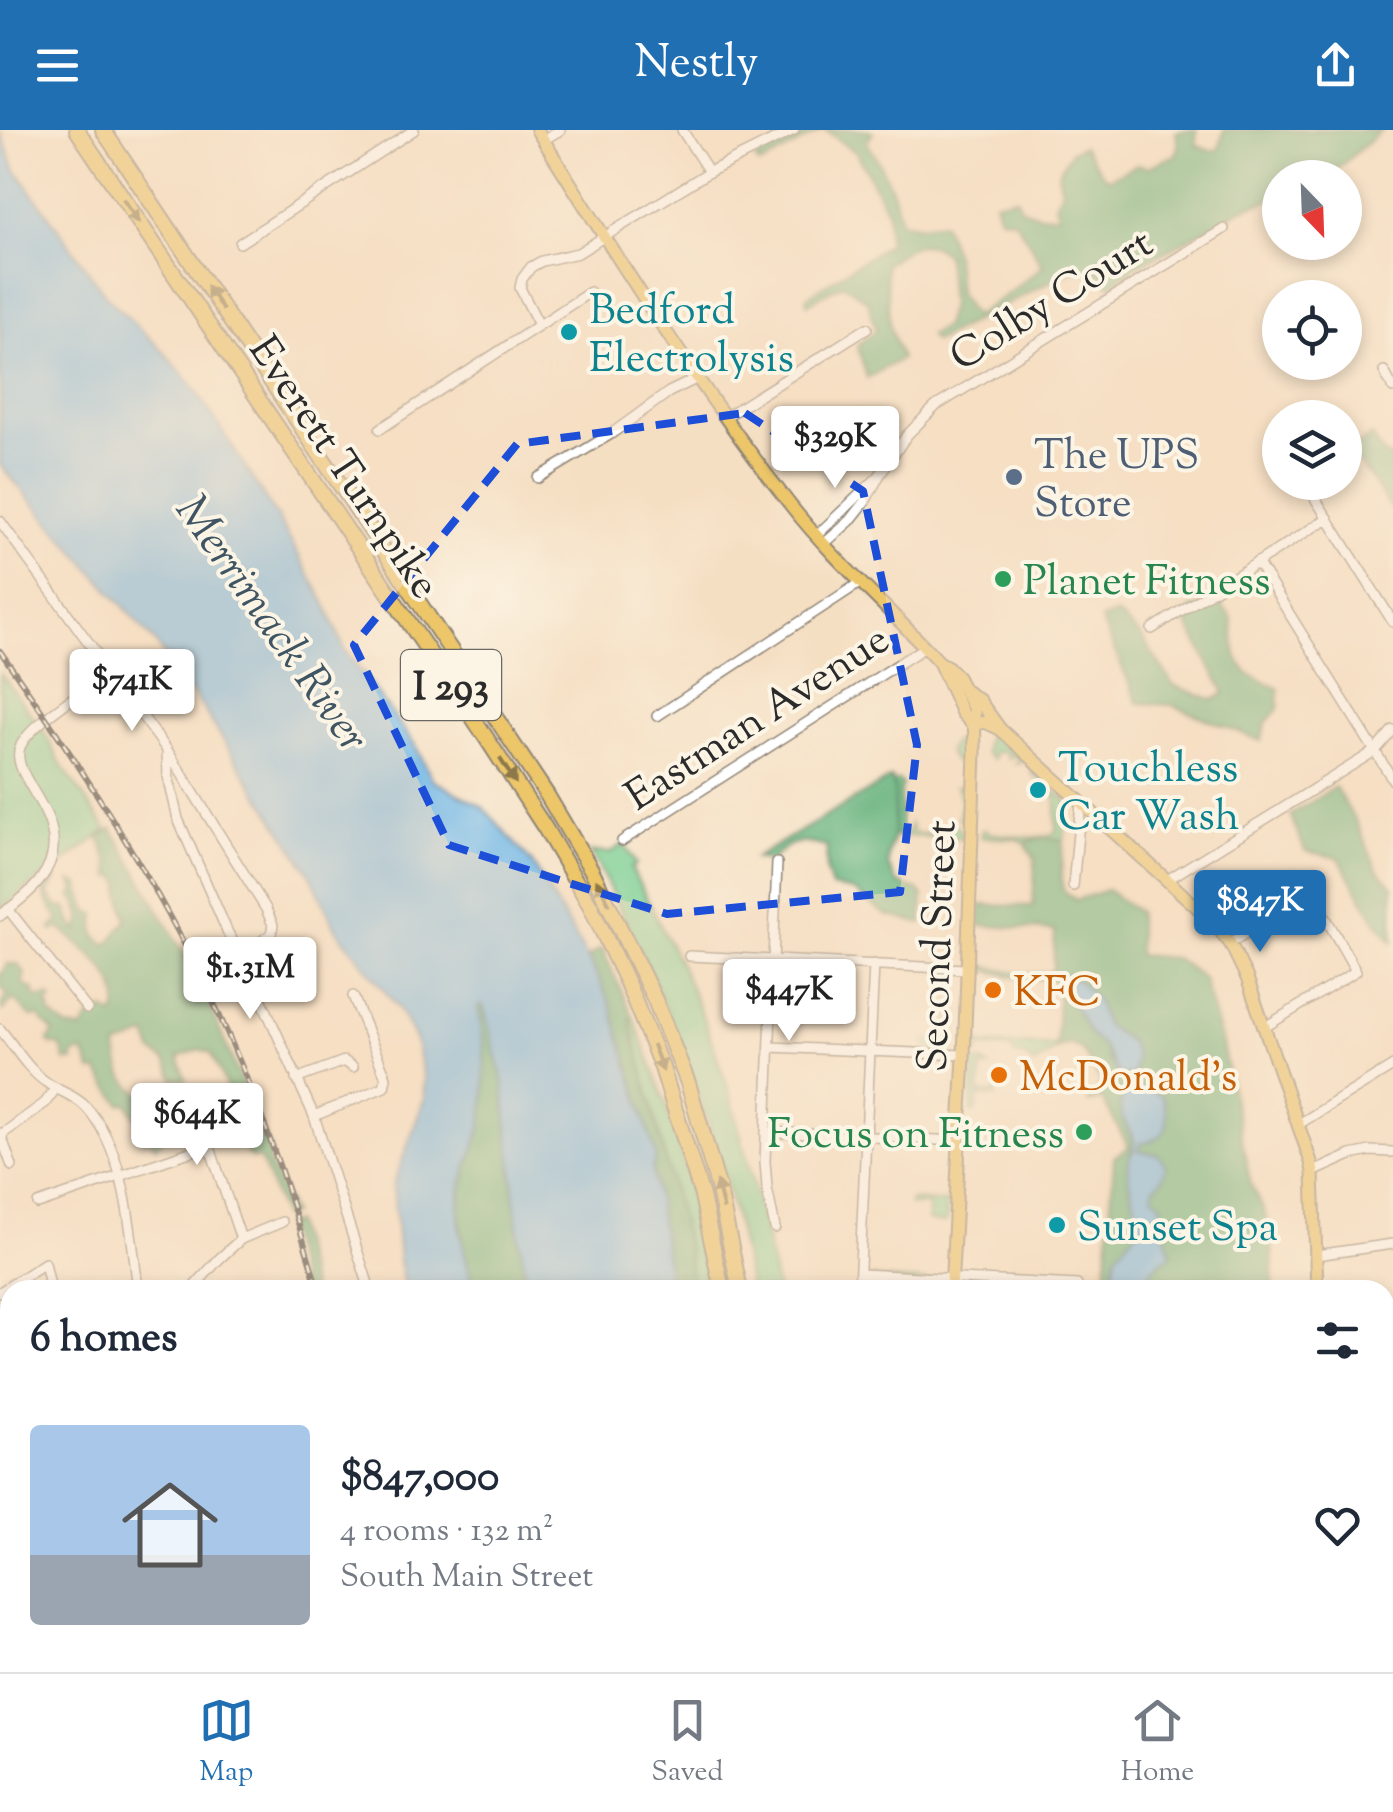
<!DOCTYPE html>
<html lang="en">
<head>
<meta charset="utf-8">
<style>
	:root { --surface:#fff; --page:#f6f6f7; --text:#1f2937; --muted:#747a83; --line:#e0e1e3; --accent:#1f6fb2 }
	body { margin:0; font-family:"Sorts Mill Goudy",serif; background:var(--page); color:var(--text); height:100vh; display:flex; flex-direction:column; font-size:38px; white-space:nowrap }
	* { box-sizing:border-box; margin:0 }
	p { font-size:32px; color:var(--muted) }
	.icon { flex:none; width:55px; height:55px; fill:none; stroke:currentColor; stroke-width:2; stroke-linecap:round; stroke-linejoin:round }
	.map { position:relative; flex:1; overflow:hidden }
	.drawer { position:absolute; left:0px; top:1150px; width:1395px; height:392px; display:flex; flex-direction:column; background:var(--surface); border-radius:30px 30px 0 0; box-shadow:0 5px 15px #0003 }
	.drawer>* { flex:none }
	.needle { width:65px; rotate:157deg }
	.fabs { position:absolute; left:1262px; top:30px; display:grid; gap:20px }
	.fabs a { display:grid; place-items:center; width:100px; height:100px; border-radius:50%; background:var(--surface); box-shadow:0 5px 15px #0003; font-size:50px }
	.price { position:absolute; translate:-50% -85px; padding:0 22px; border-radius:10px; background:#fff; color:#222; font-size:32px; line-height:65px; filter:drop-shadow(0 2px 5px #0008) }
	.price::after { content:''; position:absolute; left:50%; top:60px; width:30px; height:22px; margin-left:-15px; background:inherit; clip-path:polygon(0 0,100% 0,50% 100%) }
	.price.active { background:var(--accent); color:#fff }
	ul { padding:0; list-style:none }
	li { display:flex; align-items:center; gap:30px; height:250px; padding:0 30px }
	li span { display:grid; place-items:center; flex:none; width:280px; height:200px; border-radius:10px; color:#555 }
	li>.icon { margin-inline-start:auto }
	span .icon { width:120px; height:120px; fill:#fffc; stroke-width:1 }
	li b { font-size:42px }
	h2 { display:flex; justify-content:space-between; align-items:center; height:120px; padding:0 30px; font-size:42px }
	header { display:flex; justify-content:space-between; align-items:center; height:130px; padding:0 30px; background:var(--accent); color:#fff; font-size:45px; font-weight:600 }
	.menu { display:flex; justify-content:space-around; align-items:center; height:140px; border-top:2px solid var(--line); background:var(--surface); font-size:28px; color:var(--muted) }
	.menu a { display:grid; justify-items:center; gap:5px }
	.menu .active { color:var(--accent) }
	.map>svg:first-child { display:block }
	.green { fill:#78ce92; stroke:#527c5e; stroke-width:2.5 }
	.forest { fill:#62b17c; stroke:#466e54; stroke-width:2.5; fill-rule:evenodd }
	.water { fill:#6fb6e6; stroke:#4d7088; stroke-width:2.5 }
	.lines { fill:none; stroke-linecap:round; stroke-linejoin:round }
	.minor-casing { stroke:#908577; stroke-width:12 }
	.major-casing { stroke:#908577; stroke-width:15 }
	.highway-casing { stroke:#908577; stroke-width:18 }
	.minor { stroke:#fff; stroke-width:9 }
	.major { stroke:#ecc669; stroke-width:11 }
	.highway { stroke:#ecc669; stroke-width:14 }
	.rail-casing { stroke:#2b2b2b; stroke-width:6 }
	.rail { stroke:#fcf5e5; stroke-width:2.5; stroke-dasharray:8; stroke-linecap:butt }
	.oneway { fill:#8c784a }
	.marked { fill:none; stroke:#1d4ed8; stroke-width:8; stroke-dasharray:20 12; stroke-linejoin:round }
	.culture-dot { fill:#0f9aa8; stroke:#fcf5e5; stroke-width:4 }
	.service-dot { fill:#5c6f8a; stroke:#fcf5e5; stroke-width:4 }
	.leisure-dot { fill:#2e9e5b; stroke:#fcf5e5; stroke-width:4 }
	.food-dot { fill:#e8710a; stroke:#fcf5e5; stroke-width:4 }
	.labels { text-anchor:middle; stroke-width:8; stroke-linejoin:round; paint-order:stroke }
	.shield { fill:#fcf5e5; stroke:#6a6863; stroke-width:2.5 }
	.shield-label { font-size:40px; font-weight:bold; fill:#2b2b2b }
	.street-label { font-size:42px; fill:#2b2b2b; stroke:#fcf5e5 }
	.culture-label { font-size:42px; fill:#0d838f; stroke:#fcf5e5; text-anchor:start }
	.service-label { font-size:42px; fill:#4e5e75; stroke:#fcf5e5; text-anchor:start }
	.leisure-label { font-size:42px; fill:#27864d; stroke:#fcf5e5; text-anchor:start }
	.food-label { font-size:42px; fill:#c56008; stroke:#fcf5e5; text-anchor:start }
	.water-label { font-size:45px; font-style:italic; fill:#3f5563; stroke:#fcf5e5 }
</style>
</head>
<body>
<header><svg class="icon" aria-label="menu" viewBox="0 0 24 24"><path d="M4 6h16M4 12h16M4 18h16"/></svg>Nestly<svg class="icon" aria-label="share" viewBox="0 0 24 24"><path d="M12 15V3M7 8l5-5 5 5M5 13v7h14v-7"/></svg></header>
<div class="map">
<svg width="1393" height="1542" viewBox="0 0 1393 1542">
	<rect width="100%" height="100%" fill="#fcf5e5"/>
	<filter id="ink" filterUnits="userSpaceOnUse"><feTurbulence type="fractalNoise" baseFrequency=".01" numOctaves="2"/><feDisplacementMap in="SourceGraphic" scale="20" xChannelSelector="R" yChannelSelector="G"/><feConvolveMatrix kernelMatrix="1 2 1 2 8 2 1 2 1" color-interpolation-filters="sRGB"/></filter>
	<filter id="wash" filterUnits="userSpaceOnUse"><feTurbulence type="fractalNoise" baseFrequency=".0048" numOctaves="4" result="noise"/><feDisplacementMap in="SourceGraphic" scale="40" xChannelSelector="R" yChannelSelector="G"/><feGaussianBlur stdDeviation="2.25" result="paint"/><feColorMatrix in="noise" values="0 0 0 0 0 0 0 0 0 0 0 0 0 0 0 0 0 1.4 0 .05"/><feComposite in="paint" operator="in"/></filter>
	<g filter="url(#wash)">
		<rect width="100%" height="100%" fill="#f5dfc3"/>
		<g class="green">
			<path d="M0,543L44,602L62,636L107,700C72,727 35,752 0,780Z"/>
			<polygon points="994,603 1000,605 1025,628 1024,632 1016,634 1019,631 1013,624 1008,629 1007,622 995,622 993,629 985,623 986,608"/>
			<path d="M960,610L965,615L967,621L964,692L958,688C963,676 963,667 956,657L962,656V632L953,631L948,621L953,612Z"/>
			<path d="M1032,638L1068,672L1064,710L1042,708L1025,713L1017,709L981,707L982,701L986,699L989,703C1010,705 1038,712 1056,702V666L1031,643Z"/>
			<path d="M898,651L902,655L900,660V703H908L910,694L914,703L948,704L947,697C955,694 957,696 963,702L964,708L894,706L893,653Z"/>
			<path d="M624,714L636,734L631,738L680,834L704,890L729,961L759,1076L777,1160H750C722,1002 665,864 591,722L610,723Z"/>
			<polygon points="953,884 957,885 954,920 927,918 926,910 949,911 950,890"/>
			<path d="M633,887C659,953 684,1020 698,1090C702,1113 705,1137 708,1160H692L688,1120L630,890Z"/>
			<polygon points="975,911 982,914 1056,915 1056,919 1033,935 1025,926 1014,925 1012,919 978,917 979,924 976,923 971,916 974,916"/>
			<polygon points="974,932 983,932 989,937 982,937 979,963 992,964 996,961 996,967 978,966 977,979 973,982 971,981"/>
			<polygon points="910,1070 947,1073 947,1091 945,1093 928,1091 928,1075 910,1075"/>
			<polygon points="866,1148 940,1152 944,1154 944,1160 875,1157 864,1160"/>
			<polygon points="676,1533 676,1532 726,1533 724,1542 676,1542"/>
			<polygon points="1112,1533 1281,1533 1281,1542 1115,1542"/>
		</g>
		<g class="forest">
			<polygon points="811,0 823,0 760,35 755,29"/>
			<path d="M825,0H868L873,2L867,12C883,37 895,63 901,92L918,95L943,92L955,125L958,163L974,186L1006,165L1043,136L1015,90L1000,87L995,72L1016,67L1022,79L1040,85L1058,84L1055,74L1062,60L1058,43L1071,21L1083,16L1104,46L1109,48L1138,34L1148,37L1176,25L1178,16L1176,2L1197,0L1196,15L1210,21L1219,19L1224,0H1382L1328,47L1280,48V67L1244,78L1162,124L1137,135L1110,156L1092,137L1072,140L934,212L929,205L944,196L950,175L946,125C922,103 908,119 885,134L890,197L901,229L867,248L857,215L876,200L868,171L843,154L807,174L806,167L888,114L887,81L857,23Z"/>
			<polygon points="1372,306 1384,325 1393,328 1393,382 1361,335 1345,326 1345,323"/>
			<polygon points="1221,474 1232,489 1236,526 1247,543 1279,559 1278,579 1266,593 1261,611 1172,575 1138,573 1101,490 1117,484 1141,506 1173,555 1214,570 1225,563 1186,492 1191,478"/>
			<path d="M891,648L895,658L894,706L889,721L888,735L897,753L918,760L923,766L922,794L886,785L854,761L831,757L826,741L827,717C798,711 791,708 771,731L755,728Z"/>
			<polygon points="1335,657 1356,692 1377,738 1393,757 1393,812 1375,790 1339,728 1305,721 1290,685"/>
			<path d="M112,698L186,827L208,872L270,1020L269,1033L292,1084L283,1087L260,1029H252L246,1023L251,1011L211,923L200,919L179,927L186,949H174L167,932L153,922L147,905L117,917C119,927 119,940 125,948C140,971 187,985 156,1017L150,1010L142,1011L139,1006L143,1001L127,973L121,974L97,941H91L86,926L82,922L73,925V931H65L63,921L59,915H51L48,910L54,903L38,886L31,887L14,869L3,881L1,875L8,864L0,857V846L7,834H18L25,843L23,851L24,856L34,859V865L40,868L50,866L52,871L47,874L51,880L50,884L68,898L82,900L92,884L106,880L114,886C132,852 80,817 59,797L53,801L51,798L59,789C46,769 38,767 53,745L56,749L48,764L58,777L66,778L71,791L77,801L82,790L77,773L72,767L75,759L71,751L79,755L88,782L96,784C95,800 91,805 107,815L127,790L120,760L122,756L117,746L111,747L109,733L99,708Z"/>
			<path d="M1042,707L1064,710L1061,743L1063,760L1076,770L1107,760L1138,782V825L1175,828L1203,848L1221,909L1251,1055C1273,1089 1274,1121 1273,1160H1150L1147,1156C1148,1141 1156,1132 1170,1126L1171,1119L1165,1107L1159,1082L1152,1064L1154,1057L1138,1021L1139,1013L1151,1011L1144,958L1124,964L1123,991L1132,1007L1134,1017L1130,1024L1131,1060L1138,1078L1140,1097L1116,1125L1113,1144L1105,1156L1107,1160H1093L1088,1145H1106L1114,1027L1129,1017L1102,969L1089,973L1088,970L1097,962L1101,952L1082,920L1070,914L1056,919L1058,868L1055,850L1019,848L980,839L981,835C1003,840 1032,849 1053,840L1055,801L978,795L979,775L1033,776L1035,729L1025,713ZM1067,845L1096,869L1105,895L1130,912L1109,932L1103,916L1090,905L1063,855Z"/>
			<polygon points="602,818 633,887 630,890 688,1120 692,1160 671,1160 652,1039 655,1026 610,873 588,827"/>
			<polygon points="480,875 483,876 503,950 519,1106 528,1160 474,1160 464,1123 459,1077 465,1044 482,992 478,877"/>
			<polygon points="294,1092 312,1160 302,1160 285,1095"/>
			<polygon points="1036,1532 1112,1533 1115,1542 1036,1542"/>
		</g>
		<g class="water">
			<path d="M0,0L14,37L107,167L164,222L196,260L278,389L325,472L345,521L415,615L433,650L483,677L532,733L589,830L610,873L656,1026L652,1039L671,1160H528L519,1106L503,950L483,876L480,875L478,878C485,904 487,968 482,994C476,1022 460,1047 459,1076C458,1104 468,1133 474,1160H405L399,1130L393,1056L424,970V948L415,909L399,879L336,799L311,745L198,571L154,511L0,335Z"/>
			<polygon points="1066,845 1080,852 1096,869 1105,895 1130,912 1136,927 1133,945 1119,946 1103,916 1090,905 1063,855"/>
			<path d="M1144,958L1162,966C1170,991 1171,1009 1140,1013L1138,1020L1159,1025L1166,1036L1162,1049L1154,1057L1152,1064L1162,1074C1155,1096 1172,1108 1170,1126C1157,1132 1148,1141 1147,1156L1150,1160H1107L1105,1156L1113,1144L1116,1125L1140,1097C1138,1076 1126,1054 1128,1033C1129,1027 1133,1023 1134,1017C1137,997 1111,990 1124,964Z"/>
			<polygon points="520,1533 645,1533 644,1542 521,1542"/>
		</g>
	</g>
	<g filter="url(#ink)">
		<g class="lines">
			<g class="minor-casing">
				<g id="minor">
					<polyline points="682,0 709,42"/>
					<polyline points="543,10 560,0"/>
					<polyline points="240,113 414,0"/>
					<polyline points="539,195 520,158 522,149 531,137 542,131 578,123 709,42 794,0"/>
					<polyline points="1384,241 1393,258"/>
					<polyline points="725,287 867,198"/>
					<polyline points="380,299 590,162"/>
					<polyline points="538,348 611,304 669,262 698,248"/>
					<polyline points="1306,354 1393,492"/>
					<polyline points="0,391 167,620 266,779 273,795 271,804 241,826"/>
					<polyline points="817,405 877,348"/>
					<polyline points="825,413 850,391 865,372 879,346 907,305 936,276 1224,99"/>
					<polyline points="1257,432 1393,650"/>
					<polyline points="1152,499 1328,388"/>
					<polyline points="657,586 861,452"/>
					<polyline points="167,620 168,646 178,689 228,803 246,835 314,986 370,1160"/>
					<polyline points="622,711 925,517"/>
					<polyline points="1167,750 1375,621 1393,600"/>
					<polyline points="1073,756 1081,672"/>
					<polyline points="8,779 87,879"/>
					<path d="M0,786C13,775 30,764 40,750C84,693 4,648 21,615C33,592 87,559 110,542"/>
					<polyline points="1230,813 1311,762 1356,841 1265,897"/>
					<polyline points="689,826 967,839"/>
					<path d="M0,899C14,916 28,940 46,952C59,962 73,964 85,976C126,1018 131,1104 138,1160"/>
					<polyline points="770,917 964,925"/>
					<polyline points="296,949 344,931 353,937"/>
					<polyline points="175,955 205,1003 241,1109"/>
					<polyline points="314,986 384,957 386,948 383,940 353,866"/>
					<polyline points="1299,994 1393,936"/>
					<polyline points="766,1002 959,1011"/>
					<polyline points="0,1003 12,1036"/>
					<polyline points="1,1005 45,973 56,958"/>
					<polyline points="1313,1042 1351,1025 1370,1021 1393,1022"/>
					<polyline points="38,1074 210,1015"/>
					<polyline points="775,1098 767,1058 765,1031 777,733"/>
					<polyline points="1316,1125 1393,1114"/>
					<polyline points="860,1144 1077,1155"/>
					<polyline points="859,1159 874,834"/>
					<polyline points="191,1160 219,1129 241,1109 282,1092"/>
					<polyline points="0,1162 45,1133 51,1160"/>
					<polyline points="0,1280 10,1274"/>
					<polyline points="1385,1355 1393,1352"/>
					<polyline points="304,1542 348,1532"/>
					<polyline points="841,1542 842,1532"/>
				</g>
			</g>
			<g class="major-casing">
				<g id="major">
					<path d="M537,0C616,126 696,254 788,372C833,430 890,479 939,532L948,537L956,545L974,579L975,622L964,927L951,1160"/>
					<polyline points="939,532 962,583 973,595"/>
					<polyline points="967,562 979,570 1000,599"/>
					<polyline points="973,595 985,592 1000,599 1211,790 1230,813 1247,848 1311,1032 1313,1042 1317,1160"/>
					<polyline points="1328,1532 1329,1542"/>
					<polyline points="935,1542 935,1532"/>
				</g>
			</g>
			<g class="highway-casing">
				<g id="highway">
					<polyline points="77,0 472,586 545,698 590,775 628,855 662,938 702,1066 722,1160"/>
					<polyline points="103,0 468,546 547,665 592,741 655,870 688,953 718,1056 740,1160"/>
					<polyline points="668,1542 668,1532"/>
					<polyline points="735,1542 736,1532"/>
					<polyline points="752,1542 752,1532"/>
					<polyline points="767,1542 769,1532"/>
				</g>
			</g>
			<use href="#minor" class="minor"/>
			<use href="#major" class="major"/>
			<use href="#highway" class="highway"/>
			<g class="rail-casing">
				<g id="rail">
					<path d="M0,521C69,619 135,719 190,825C245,931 286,1046 318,1160"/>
					<polyline points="387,1532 388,1542"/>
				</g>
			</g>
			<use href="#rail" class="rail"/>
		</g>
		<defs><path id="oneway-solid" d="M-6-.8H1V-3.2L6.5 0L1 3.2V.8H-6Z" transform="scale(2.5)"/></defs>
		<g class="oneway">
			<use href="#oneway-solid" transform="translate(131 81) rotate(56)"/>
			<use href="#oneway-solid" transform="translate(215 168) rotate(-123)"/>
			<use href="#oneway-solid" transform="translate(508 641) rotate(57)"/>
			<use href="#oneway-solid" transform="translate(603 762) rotate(-118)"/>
			<use href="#oneway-solid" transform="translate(658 928) rotate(69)"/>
			<use href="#oneway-solid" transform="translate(720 1065) rotate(-104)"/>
		</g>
	</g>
	<path d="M0 0H1393V1542H0ZM745,283L863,361L917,615L900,762L667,784L449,715L354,515L517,314Z" fill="#f5dfc3" fill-opacity=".55" fill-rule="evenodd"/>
	<path class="marked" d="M745,283L863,361L917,615L900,762L667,784L449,715L354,515L517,314Z"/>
	<g class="culture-dot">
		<circle cx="569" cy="202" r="10"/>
		<circle cx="1038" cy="660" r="10"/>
		<circle cx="1057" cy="1095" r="10"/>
	</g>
	<circle class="service-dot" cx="1014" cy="347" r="10"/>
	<g class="leisure-dot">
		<circle cx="1003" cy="449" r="10"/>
		<circle cx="1084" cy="1002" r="10"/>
	</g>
	<g class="food-dot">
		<circle cx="993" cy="860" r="10"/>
		<circle cx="999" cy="945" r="10"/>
	</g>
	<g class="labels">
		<rect class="shield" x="401" y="520" width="100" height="70" rx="8"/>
		<g class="shield-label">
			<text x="451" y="569">I 293</text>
		</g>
		<g class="street-label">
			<text transform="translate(1050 168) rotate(-32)" y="15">Colby Court</text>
			<text transform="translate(346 336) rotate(56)" y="15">Everett Turnpike</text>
			<text transform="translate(756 586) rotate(-33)" y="15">Eastman Avenue</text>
			<text transform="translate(935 816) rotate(-88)" y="15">Second Street</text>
		</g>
		<g class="culture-label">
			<text x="589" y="193">Bedford<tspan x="589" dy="48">Electrolysis</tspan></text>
			<text x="1058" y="651">Touchless<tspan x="1058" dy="48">Car Wash</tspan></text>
			<text x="1077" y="1110">Sunset Spa</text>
		</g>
		<g class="service-label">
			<text x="1034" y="338">The UPS<tspan x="1034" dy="48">Store</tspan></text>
		</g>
		<g class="leisure-label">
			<text x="1023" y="464">Planet Fitness</text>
			<text x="1064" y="1017" text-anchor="end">Focus on Fitness</text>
		</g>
		<g class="food-label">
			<text x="1013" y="875">KFC</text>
			<text x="1019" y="960">McDonald's</text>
		</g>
		<g class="water-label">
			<text transform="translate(274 492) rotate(55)" y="16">Merrimack River</text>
		</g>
	</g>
</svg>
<div class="fabs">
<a><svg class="needle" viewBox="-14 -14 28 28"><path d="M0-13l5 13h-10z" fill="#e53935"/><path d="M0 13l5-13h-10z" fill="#747a83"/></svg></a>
<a><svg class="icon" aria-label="locate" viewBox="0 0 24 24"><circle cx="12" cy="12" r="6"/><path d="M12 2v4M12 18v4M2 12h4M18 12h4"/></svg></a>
<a><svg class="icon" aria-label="layers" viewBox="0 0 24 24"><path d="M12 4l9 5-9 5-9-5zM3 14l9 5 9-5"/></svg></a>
</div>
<b class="price" style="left:835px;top:361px">$329K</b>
<b class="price" style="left:132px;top:604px">$741K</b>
<b class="price active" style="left:1260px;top:825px">$847K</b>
<b class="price" style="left:250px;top:892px">$1.31M</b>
<b class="price" style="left:789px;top:914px">$447K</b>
<b class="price" style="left:197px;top:1038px">$644K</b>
<section class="drawer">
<h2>6 homes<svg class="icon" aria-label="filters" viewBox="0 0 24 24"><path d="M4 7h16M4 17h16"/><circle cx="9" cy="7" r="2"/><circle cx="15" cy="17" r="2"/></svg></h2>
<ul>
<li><span style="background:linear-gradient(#a9c7e8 65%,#9aa5b1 0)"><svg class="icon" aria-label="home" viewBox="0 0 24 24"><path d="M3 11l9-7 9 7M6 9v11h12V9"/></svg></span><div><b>$847,000</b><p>4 rooms · 132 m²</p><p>South Main Street</p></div><svg class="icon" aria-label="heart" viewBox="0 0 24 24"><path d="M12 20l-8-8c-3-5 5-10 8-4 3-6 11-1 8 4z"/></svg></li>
</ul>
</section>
</div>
<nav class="menu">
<a class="active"><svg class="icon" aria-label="map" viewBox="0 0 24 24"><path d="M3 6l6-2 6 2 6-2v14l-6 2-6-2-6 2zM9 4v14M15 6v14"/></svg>Map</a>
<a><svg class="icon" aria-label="saved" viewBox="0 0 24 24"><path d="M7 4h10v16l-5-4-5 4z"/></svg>Saved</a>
<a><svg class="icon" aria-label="home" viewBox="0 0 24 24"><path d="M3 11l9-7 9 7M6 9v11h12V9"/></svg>Home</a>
</nav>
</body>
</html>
